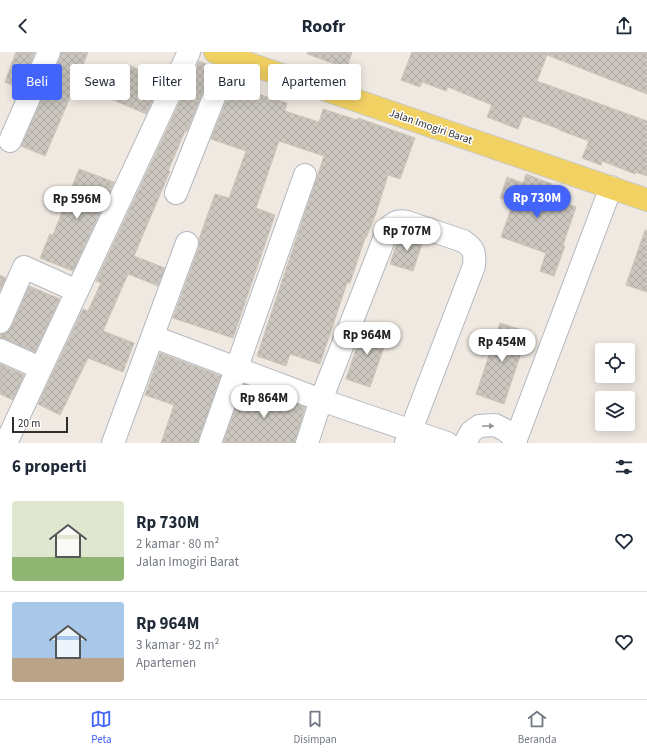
<!DOCTYPE html>
<html lang="id">
<head>
<meta charset="utf-8">
<style>
	:root { --surface:#fff; --page:#f2f2f3; --text:#1f2937; --muted:#747a83; --line:#e0e1e3; --accent:#4264fb }
	body { margin:0; font-family:"Source Sans 3",sans-serif; background:var(--page); color:var(--text); height:100vh; display:flex; flex-direction:column; font-size:15px; white-space:nowrap }
	* { box-sizing:border-box; margin:0 }
	p { font-size:13px; color:var(--muted) }
	.icon { flex:none; width:22px; height:22px; fill:none; stroke:currentColor; stroke-width:2; stroke-linecap:round; stroke-linejoin:round }
	.map { position:relative; height:391px; overflow:hidden }
	.panel { display:flex; flex-direction:column; background:var(--surface); flex:1 }
	.panel>* { flex:none }
	.banner { position:absolute; left:12px; top:12px; width:400px; height:36px; display:flex; gap:8px }
	.controls { position:absolute; left:595px; top:291px; display:grid; gap:8px }
	.controls a { display:grid; place-items:center; width:40px; height:40px; border-radius:4px; background:var(--surface); box-shadow:0 2px 10px #0003; font-size:20px }
	.scale { position:absolute; left:12px; bottom:10px; width:56px; box-sizing:border-box; padding-left:4px; border:2px solid #2e2e2e; border-top:0; font-size:11px; line-height:14px; white-space:nowrap; color:#2e2e2e; -webkit-text-stroke:3px #fff; paint-order:stroke }
	.price { position:absolute; translate:-50% -34px; padding:0 9px; border-radius:14px; background:#fff; color:#222; font-size:13px; line-height:26px; filter:drop-shadow(0 1px 2px #0008) }
	.price::after { content:''; position:absolute; left:50%; top:24px; width:12px; height:9px; margin-left:-6px; background:inherit; clip-path:polygon(0 0,100% 0,50% 100%) }
	.price.on { background:var(--accent); color:#fff }
	ul { padding:0; list-style:none }
	li { display:flex; align-items:center; gap:12px; height:100px; padding:0 12px }
	li+li { border-top:1px solid var(--line) }
	li span { display:grid; place-items:center; flex:none; width:112px; height:80px; border-radius:4px; color:#555 }
	li>.icon { margin-inline-start:auto }
	span .icon { width:48px; height:48px; fill:#fffc; stroke-width:1 }
	li b { font-size:17px }
	h2 { display:flex; justify-content:space-between; align-items:center; height:48px; padding:0 12px; font-size:17px }
	.pill { padding:0 14px; border-radius:4px; background:var(--surface); box-shadow:0 2px 10px #0003; font-size:14px; line-height:36px }
	.pill.on { background:var(--accent); color:#fff }
	header { display:flex; justify-content:space-between; align-items:center; height:52px; padding:0 12px; background:var(--surface); font-size:18px; font-weight:700 }
	.tab-bar { display:flex; justify-content:space-around; align-items:center; height:56px; border-top:1px solid var(--line); background:var(--surface); font-size:11px; color:var(--muted) }
	.tab-bar a { display:grid; justify-items:center; gap:2px }
	.tab-bar .on { color:var(--accent) }
	.map>svg:first-child { display:block }
	.building { fill:url(#building-cross-hatch); stroke:#cbc5ba }
	.lines { fill:none; stroke-linecap:round; stroke-linejoin:round }
	.minor-casing { stroke:#b4b7c1; stroke-width:24 }
	.major-casing { stroke:#c9c9c9; stroke-width:24 }
	.minor { stroke:#fff; stroke-width:22 }
	.major { stroke:#f2d163; stroke-width:22 }
	.oneway { fill:#969696 }
	.labels { text-anchor:middle; stroke-width:3; stroke-linejoin:round; paint-order:stroke }
	.street-label { font-size:11px; fill:#2e2e2e; stroke:#fff }
</style>
</head>
<body>
<header><svg class="icon" aria-label="back" viewBox="0 0 24 24"><path d="M15 5l-7 7 7 7"/></svg>Roofr<svg class="icon" aria-label="share" viewBox="0 0 24 24"><path d="M12 15V3M7 8l5-5 5 5M5 13v7h14v-7"/></svg></header>
<div class="map">
<svg width="647" height="391" viewBox="0 0 647 391">
	<defs>
		<pattern id="building-cross-hatch" width="8" height="8" patternUnits="userSpaceOnUse"><rect width="8" height="8" fill="#cbc7bf"/><path d="M0 0l8 8M0 8l8-8" fill="none" stroke="#afaba4"/></pattern>
	</defs>
	<rect width="100%" height="100%" fill="#efe9e1"/>
	<g class="building">
		<polygon points="16,0 35,0 20,36 5,30"/>
		<polygon points="61,0 88,0 78,27 45,104 21,94 60,5"/>
		<polygon points="308,0 352,0 347,16 307,2"/>
		<polygon points="412,0 647,0 647,42 547,3 537,29 647,69 647,124 636,120 635,122 602,109 601,113 582,106 589,89 559,78 559,77 523,64 518,77 487,65 492,53 448,35 446,39 422,30 420,35 401,28"/>
		<polygon points="199,9 213,15 187,79 185,79 168,119 170,119 134,204 165,216 158,234 128,222 103,279 134,291 123,320 88,306 60,363 38,352 83,257 88,259 101,231 96,229"/>
		<polygon points="126,12 162,28 146,62 111,47"/>
		<polygon points="232,34 287,51 285,59 319,70 323,57 357,68 358,66 415,86 400,127 388,123 376,161 366,186 365,186 350,231 347,231 320,312 290,302 286,314 257,304 324,104 279,89 256,156 275,163 233,286 173,266 199,195 199,187 215,142 229,146 246,99 211,87"/>
		<polygon points="79,117 114,130 73,219 40,206 50,182 53,183"/>
		<polygon points="526,122 552,132 547,145 576,155 563,193 565,194 554,224 540,219 546,201 501,185 513,151 500,146 507,125 523,131"/>
		<polygon points="645,178 647,179 647,240 626,233"/>
		<polygon points="400,182 404,182 423,189 413,219 390,212"/>
		<polygon points="0,223 6,226 0,239"/>
		<polygon points="29,234 60,247 35,300 5,287 0,286 0,282 7,280 11,275"/>
		<polygon points="500,271 528,280 504,352 476,342"/>
		<polygon points="364,273 389,281 370,335 346,327"/>
		<polygon points="160,301 221,324 198,391 161,391 174,353 145,343"/>
		<polygon points="0,312 24,323 13,348 0,342"/>
		<polygon points="244,332 305,355 295,391 223,391"/>
	</g>
	<g class="lines">
		<g class="minor-casing">
			<g id="minor">
				<polyline points="10,89 49,0"/>
				<polyline points="176,141 230,5"/>
				<polyline points="0,270 24,215 77,239"/>
				<polyline points="154,285 321,348 447,391"/>
				<polyline points="0,298 40,316"/>
				<polyline points="6,391 189,0"/>
				<polyline points="113,391 187,191"/>
				<polyline points="210,391 305,123"/>
				<path d="M307,391L321,348L388,177C393,170 398,168 407,170L463,189C475,197 475,201 474,214L406,391"/>
				<polyline points="465,391 471,380 479,374 495,373 505,378 516,387"/>
				<polyline points="516,391 516,387 611,135"/>
			</g>
		</g>
		<g class="major-casing">
			<polyline id="major" points="215,0 647,148"/>
		</g>
		<use href="#minor" class="minor"/>
		<use href="#major" class="major"/>
	</g>
	<defs><path id="oneway-solid" d="M-6-.8H1V-3.2L6.5 0L1 3.2V.8H-6Z"/></defs>
	<use class="oneway" href="#oneway-solid" transform="translate(488 374)"/>
	<g class="labels">
		<g class="street-label">
			<text transform="translate(431 74) rotate(19)" y="4">Jalan Imogiri Barat</text>
		</g>
	</g>
</svg>
<div class="controls">
<a><svg class="icon" aria-label="locate" viewBox="0 0 24 24"><circle cx="12" cy="12" r="6"/><path d="M12 2v4M12 18v4M2 12h4M18 12h4"/></svg></a>
<a><svg class="icon" aria-label="layers" viewBox="0 0 24 24"><path d="M12 4l9 5-9 5-9-5zM3 14l9 5 9-5"/></svg></a>
</div>
<div class="scale">20 m</div>
<b class="price on" style="left:537px;top:167px">Rp 730M</b>
<b class="price" style="left:77px;top:168px">Rp 596M</b>
<b class="price" style="left:407px;top:200px">Rp 707M</b>
<b class="price" style="left:367px;top:304px">Rp 964M</b>
<b class="price" style="left:502px;top:311px">Rp 454M</b>
<b class="price" style="left:264px;top:367px">Rp 864M</b>
<div class="banner">
<a class="pill on">Beli</a>
<a class="pill">Sewa</a>
<a class="pill">Filter</a>
<a class="pill">Baru</a>
<a class="pill">Apartemen</a>
</div>
</div>
<section class="panel">
<h2>6 properti<svg class="icon" aria-label="filters" viewBox="0 0 24 24"><path d="M4 7h16M4 17h16"/><circle cx="9" cy="7" r="2"/><circle cx="15" cy="17" r="2"/></svg></h2>
<ul>
<li><span style="background:linear-gradient(#dfe7d0 70%,#8fb573 0)"><svg class="icon" aria-label="home" viewBox="0 0 24 24"><path d="M3 11l9-7 9 7M6 9v11h12V9"/></svg></span><div><b>Rp 730M</b><p>2 kamar · 80 m²</p><p>Jalan Imogiri Barat</p></div><svg class="icon" aria-label="heart" viewBox="0 0 24 24"><path d="M12 20l-8-8c-3-5 5-10 8-4 3-6 11-1 8 4z"/></svg></li>
<li><span style="background:linear-gradient(#a9c7e8 70%,#b9a48a 0)"><svg class="icon" aria-label="home" viewBox="0 0 24 24"><path d="M3 11l9-7 9 7M6 9v11h12V9"/></svg></span><div><b>Rp 964M</b><p>3 kamar · 92 m²</p><p>Apartemen</p></div><svg class="icon" aria-label="heart" viewBox="0 0 24 24"><path d="M12 20l-8-8c-3-5 5-10 8-4 3-6 11-1 8 4z"/></svg></li>
</ul>
</section>
<nav class="tab-bar">
<a class="on"><svg class="icon" aria-label="map" viewBox="0 0 24 24"><path d="M3 6l6-2 6 2 6-2v14l-6 2-6-2-6 2zM9 4v14M15 6v14"/></svg>Peta</a>
<a><svg class="icon" aria-label="saved" viewBox="0 0 24 24"><path d="M7 4h10v16l-5-4-5 4z"/></svg>Disimpan</a>
<a><svg class="icon" aria-label="home" viewBox="0 0 24 24"><path d="M3 11l9-7 9 7M6 9v11h12V9"/></svg>Beranda</a>
</nav>
</body>
</html>
